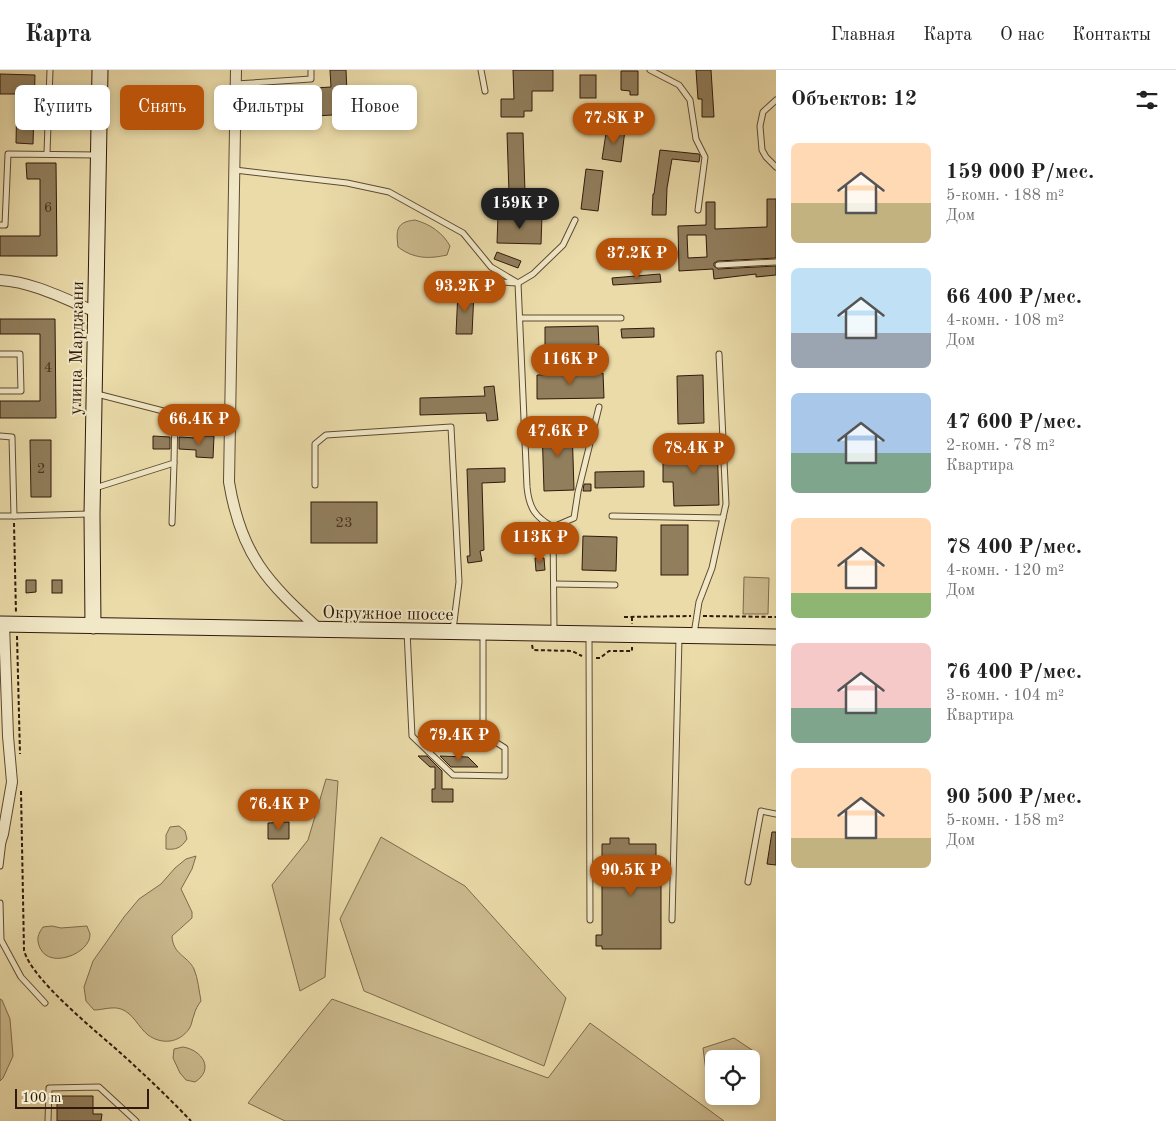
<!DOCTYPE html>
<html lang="ru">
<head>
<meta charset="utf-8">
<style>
	:root { --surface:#fff; --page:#f6f6f6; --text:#222; --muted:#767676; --line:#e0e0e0; --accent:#b45309 }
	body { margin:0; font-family:"Old Standard TT",serif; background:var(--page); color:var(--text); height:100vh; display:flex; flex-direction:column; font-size:19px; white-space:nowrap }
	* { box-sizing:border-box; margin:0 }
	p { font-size:16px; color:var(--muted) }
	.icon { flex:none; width:28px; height:28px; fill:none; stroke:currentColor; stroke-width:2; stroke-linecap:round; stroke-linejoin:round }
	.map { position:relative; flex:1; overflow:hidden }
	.side { display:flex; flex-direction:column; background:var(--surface); width:400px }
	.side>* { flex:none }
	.guide { position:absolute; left:15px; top:15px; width:475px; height:45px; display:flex; gap:10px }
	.tools { position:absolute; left:705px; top:980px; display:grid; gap:10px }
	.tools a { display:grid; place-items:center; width:55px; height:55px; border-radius:8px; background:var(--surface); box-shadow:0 2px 8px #0003; font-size:25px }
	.scale { position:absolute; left:15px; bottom:12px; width:134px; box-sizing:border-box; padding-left:5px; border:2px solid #31190b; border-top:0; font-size:14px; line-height:18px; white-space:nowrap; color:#31190b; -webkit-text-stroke:4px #f1e8c7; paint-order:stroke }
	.price { position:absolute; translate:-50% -42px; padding:0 11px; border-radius:18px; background:var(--accent); color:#fff; font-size:16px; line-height:32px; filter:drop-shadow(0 1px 2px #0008) }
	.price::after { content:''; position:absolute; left:50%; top:30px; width:15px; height:11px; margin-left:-8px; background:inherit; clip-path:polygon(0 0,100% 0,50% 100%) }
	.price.active { background:#222; color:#fff }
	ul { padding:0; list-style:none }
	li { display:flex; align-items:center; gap:15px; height:125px; padding:0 15px }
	li span { display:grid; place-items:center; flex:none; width:140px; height:100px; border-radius:8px; color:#555 }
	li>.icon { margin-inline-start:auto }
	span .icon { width:60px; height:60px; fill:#fffc; stroke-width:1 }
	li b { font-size:21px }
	h2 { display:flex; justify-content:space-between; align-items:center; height:60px; padding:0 15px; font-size:21px }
	.pill { padding:0 18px; border-radius:8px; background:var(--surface); box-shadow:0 2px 8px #0003; font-size:18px; line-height:45px }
	.pill.active { background:var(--accent); color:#fff }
	header { display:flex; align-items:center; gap:30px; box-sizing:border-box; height:70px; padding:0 25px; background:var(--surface); border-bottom:1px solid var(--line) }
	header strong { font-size:24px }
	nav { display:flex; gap:28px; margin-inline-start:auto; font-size:18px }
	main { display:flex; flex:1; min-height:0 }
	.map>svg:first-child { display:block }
	.green { fill:#cbba8e; stroke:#7e6a4c }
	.building { fill:#917e5d; stroke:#31190b; fill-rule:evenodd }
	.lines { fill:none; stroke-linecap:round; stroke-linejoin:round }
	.lane-casing { stroke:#5f4a32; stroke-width:7 }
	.street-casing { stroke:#5f4a32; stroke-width:12 }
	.secondary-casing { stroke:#31190b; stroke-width:17 }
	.path { stroke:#31190b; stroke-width:2; stroke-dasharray:4 2.5; stroke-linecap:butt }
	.lane { stroke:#f1e8c7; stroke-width:5 }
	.street { stroke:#f1e8c7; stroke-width:10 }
	.secondary { stroke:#f1e8c7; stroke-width:15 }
	.labels { text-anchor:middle; stroke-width:4; stroke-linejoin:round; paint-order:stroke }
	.number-label { font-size:15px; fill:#493220 }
	.street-label { font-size:18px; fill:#31190b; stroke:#f1e8c7 }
</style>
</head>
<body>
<header>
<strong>Карта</strong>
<nav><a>Главная</a><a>Карта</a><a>О нас</a><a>Контакты</a></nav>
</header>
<main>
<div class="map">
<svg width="776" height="1051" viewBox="0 0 776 1051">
	<rect width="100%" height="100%" fill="#eadba9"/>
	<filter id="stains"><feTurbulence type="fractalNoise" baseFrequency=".004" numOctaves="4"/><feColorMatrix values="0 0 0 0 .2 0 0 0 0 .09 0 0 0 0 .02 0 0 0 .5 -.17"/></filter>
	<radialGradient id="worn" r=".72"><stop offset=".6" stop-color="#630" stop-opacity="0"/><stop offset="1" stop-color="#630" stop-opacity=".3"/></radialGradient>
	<g class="green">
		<path d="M415,150C430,154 443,163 450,176L447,185C429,189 414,189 398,177C396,160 396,152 415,150Z"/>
		<polygon points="744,507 769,508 768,544 743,544"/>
		<polygon points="326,709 338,711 325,907 300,921 272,815 308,770"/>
		<path d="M179,756L185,761L187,769C181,778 176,780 166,779V765L170,757Z"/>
		<polygon points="381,767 465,816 566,928 544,996 364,921 340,849"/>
		<path d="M196,786L192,799L181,819L192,842V848L172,866C173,885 187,885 194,899C198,908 199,921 201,931C198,935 195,940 194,945C192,949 192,955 189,959C179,973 162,975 148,965C139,958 133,943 121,939C113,936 102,940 94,940L86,931L84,917L93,891L124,847L139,829L161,814L175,798L186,789Z"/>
		<path d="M52,856L61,858L87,856C88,859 89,861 90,864C91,883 50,900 40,878C36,869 38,864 43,857Z"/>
		<polygon points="0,929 2,930 10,949 13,986 3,1008 0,1011"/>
		<polygon points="332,929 548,1008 590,953 724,1051 285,1051 248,1033"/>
		<polygon points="734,968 755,982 751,990 714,989 714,1024 709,1025 703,978"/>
		<path d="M183,977C202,980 215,999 195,1012L186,1010L180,1003L173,988L174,979Z"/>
	</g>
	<g class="building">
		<polygon points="330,0 346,0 348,44 300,47 298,19 331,17"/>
		<polygon points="513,0 553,0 553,21 532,21 532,41 524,41 524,47 501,47 501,29 514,29"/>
		<polygon points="696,0 711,0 714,47 702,47 702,29 698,29"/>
		<polygon points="621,1 638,1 638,25 630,25 630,21 621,20"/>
		<polygon points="0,4 35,5 33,74 16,73 17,24 0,24"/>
		<rect x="580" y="5" width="16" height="23"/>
		<polygon points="607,57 625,60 621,92 602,89"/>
		<polygon points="507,63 523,63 525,122 509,123"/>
		<polygon points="660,80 699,84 700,86 699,92 672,89 667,118 666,145 652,145 653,124 654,124"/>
		<polygon points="26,93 56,93 57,186 0,186 0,166 40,166 40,109 27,109"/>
		<polygon points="586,99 603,101 598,141 581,139"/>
		<path d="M767,129H776V188L718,191L714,193V196L718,199L776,196V205L756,207V204L714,209L713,199L679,201L678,156L706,155V132H715V159L767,157ZM687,165H706L707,187L688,188Z"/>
		<polygon points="498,145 542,146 541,174 497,173"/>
		<polygon points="497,182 521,191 518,198 494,189"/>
		<polygon points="660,204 661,212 613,215 612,208"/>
		<polygon points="458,221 474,222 472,264 456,264"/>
		<polygon points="0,249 55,249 56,348 0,348 0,331 40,331 40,264 0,264"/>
		<polygon points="598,256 599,275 545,276 545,257"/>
		<polygon points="654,258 654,267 622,268 621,259"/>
		<polygon points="603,303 604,328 537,329 537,305"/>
		<polygon points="703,305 704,353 678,354 677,306"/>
		<polygon points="494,316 498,350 487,351 486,343 420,345 420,328 485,326 484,317"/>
		<polygon points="572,356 574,420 544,421 542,357"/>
		<polygon points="153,366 170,367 170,379 153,379"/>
		<polygon points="197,366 214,366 213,388 196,387 196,380 179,379 179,367 197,368"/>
		<polygon points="717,369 719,435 674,436 673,412 663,412 663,386 691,385 691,370"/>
		<polygon points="30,370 51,370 51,427 31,427"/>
		<polygon points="505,398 505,412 482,413 484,480 480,481 482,491 468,493 467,486 470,486 467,399"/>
		<polygon points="644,401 644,417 595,418 595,402"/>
		<polygon points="584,414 591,414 591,421 583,421"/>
		<rect x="311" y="432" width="66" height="41"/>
		<rect x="661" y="455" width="27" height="50"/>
		<polygon points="583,466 617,467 616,501 582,500"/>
		<polygon points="535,488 544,488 545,500 536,501"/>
		<polygon points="26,510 36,510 36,522 26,523"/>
		<rect x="52" y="510" width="10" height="13"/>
		<polygon points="418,686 427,686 442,701 442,719 453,719 453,732 432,732 432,719 435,719 435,697 430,697"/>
		<polygon points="440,686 468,687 478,697 451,697"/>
		<polygon points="289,752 289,769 268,769 268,753"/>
		<polygon points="772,762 776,762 776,795 767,794"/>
		<polygon points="610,768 629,768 629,774 656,774 656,789 660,789 661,802 661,879 602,879 602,876 596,876 596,865 602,865 602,774 610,774"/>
		<polygon points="57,1026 93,1026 93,1044 102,1044 101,1051 57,1051"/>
	</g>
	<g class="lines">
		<g class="lane-casing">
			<g id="lane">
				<polyline points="481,0 485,21"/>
				<polyline points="650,0 679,15 690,30 696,69 705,87 698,140"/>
				<polyline points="236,14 311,9 311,0"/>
				<polyline points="776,30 763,42 760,56 762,80 766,87 776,97"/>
				<polyline points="47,83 50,0"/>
				<polyline points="235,100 347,113 389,122 463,163 491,197 518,213"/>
				<polyline points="0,155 5,155 8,84 97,85"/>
				<polyline points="718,195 776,192"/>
				<polyline points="501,212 518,213 533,204 563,175 575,150"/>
				<path d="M518,213L527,417C529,438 535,447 553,457L554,561"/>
				<polyline points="520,248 621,248"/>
				<polyline points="0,284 20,284 21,321 0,321"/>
				<polyline points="0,366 12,367 14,446 89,444"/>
				<polyline points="315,415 315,374 326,365 451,357 459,512 453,560"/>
				<polyline points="95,418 174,393 175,344 97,324"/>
				<polyline points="0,446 14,446"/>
				<polyline points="612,446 723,448"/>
				<polyline points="172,453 174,393"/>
				<polyline points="553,457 574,448 578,422 599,337"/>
				<polyline points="554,514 615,515"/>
				<polyline points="407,561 412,666 453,705 505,706 505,678 483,664 483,564"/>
				<polyline points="694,564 699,532 712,498 726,434 719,284"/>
				<polyline points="589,567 590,850"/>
				<polyline points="0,796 3,771"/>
				<polyline points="748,812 761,741 776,744"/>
				<polyline points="0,833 1,870 21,907 45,933"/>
				<polyline points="672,850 679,568"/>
				<polyline points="48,1051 49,1018 99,1017 136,1051"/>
			</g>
		</g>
		<g class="street-casing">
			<g id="street">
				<path d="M236,0L229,412C241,485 267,512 320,560"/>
				<path d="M0,210C33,212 65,229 96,242"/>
				<polyline points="0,773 3,764 12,712 8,666 4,554"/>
			</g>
		</g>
		<g class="secondary-casing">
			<g id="secondary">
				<polyline points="0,554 776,567"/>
				<polyline points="93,556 92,444 100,0"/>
			</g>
		</g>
		<g class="path">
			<polyline points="14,453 16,544"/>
			<polyline points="703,546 776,547"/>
			<polyline points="624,547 691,546"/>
			<polyline points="632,547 632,554"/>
			<polyline points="17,566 20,684"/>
			<polyline points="532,575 533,580 572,581 582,586"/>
			<polyline points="596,588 600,588 609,581 632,581 632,577"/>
			<path d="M21,721L24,880C31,910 100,964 125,987C148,1008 170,1029 191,1051"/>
		</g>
		<use href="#lane" class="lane"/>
		<use href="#street" class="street"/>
		<use href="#secondary" class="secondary"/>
	</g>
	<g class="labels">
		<g class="number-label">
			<text x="48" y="142">6</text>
			<text x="48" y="302">4</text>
			<text x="41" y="403">2</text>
			<text x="344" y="457">23</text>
		</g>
		<g class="street-label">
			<text transform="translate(76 278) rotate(-89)" y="6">улица Марджани</text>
			<text transform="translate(388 543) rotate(1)" y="6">Окружное шоссе</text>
		</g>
	</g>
	<rect width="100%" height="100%" filter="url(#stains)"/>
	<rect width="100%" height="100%" fill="url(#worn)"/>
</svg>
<div class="tools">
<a><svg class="icon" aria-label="locate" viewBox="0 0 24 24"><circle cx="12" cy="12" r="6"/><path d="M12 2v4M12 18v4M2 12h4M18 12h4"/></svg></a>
</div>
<div class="scale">100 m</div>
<b class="price" style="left:614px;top:75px">77.8K ₽</b>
<b class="price active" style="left:520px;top:160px">159K ₽</b>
<b class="price" style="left:637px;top:210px">37.2K ₽</b>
<b class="price" style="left:465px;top:243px">93.2K ₽</b>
<b class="price" style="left:570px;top:316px">116K ₽</b>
<b class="price" style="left:199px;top:376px">66.4K ₽</b>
<b class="price" style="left:558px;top:388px">47.6K ₽</b>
<b class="price" style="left:694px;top:405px">78.4K ₽</b>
<b class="price" style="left:540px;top:494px">113K ₽</b>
<b class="price" style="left:459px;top:692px">79.4K ₽</b>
<b class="price" style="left:279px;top:761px">76.4K ₽</b>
<b class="price" style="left:631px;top:827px">90.5K ₽</b>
<div class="guide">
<a class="pill">Купить</a>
<a class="pill active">Снять</a>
<a class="pill">Фильтры</a>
<a class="pill">Новое</a>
</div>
</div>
<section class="side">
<h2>Объектов: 12<svg class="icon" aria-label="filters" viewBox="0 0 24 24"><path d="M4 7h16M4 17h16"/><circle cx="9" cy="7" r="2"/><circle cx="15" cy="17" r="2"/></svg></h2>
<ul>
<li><span style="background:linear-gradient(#ffd9b3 60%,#c2b280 0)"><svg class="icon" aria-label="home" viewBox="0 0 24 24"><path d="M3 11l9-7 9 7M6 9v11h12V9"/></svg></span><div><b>159 000 ₽/мес.</b><p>5-комн. · 188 m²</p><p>Дом</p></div></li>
<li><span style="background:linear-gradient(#bfe0f5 65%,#9aa5b1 0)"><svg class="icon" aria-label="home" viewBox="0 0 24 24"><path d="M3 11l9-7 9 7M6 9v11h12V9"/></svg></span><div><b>66 400 ₽/мес.</b><p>4-комн. · 108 m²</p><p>Дом</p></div></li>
<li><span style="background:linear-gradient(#a9c7e8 60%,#7fa58c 0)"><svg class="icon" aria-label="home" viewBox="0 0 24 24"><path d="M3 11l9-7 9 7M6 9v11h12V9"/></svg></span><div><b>47 600 ₽/мес.</b><p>2-комн. · 78 m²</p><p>Квартира</p></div></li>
<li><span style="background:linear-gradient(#ffd9b3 75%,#8fb573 0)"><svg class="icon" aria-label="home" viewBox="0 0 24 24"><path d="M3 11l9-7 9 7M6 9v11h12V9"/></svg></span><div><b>78 400 ₽/мес.</b><p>4-комн. · 120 m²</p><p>Дом</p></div></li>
<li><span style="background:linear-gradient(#f6c9c9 65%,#7fa58c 0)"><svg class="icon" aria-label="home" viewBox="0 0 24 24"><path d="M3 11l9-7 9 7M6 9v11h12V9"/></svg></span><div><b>76 400 ₽/мес.</b><p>3-комн. · 104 m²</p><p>Квартира</p></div></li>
<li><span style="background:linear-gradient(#ffd9b3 70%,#c2b280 0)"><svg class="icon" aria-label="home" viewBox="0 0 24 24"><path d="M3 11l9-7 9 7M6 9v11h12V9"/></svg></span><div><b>90 500 ₽/мес.</b><p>5-комн. · 158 m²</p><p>Дом</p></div></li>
</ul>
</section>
</main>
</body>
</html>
